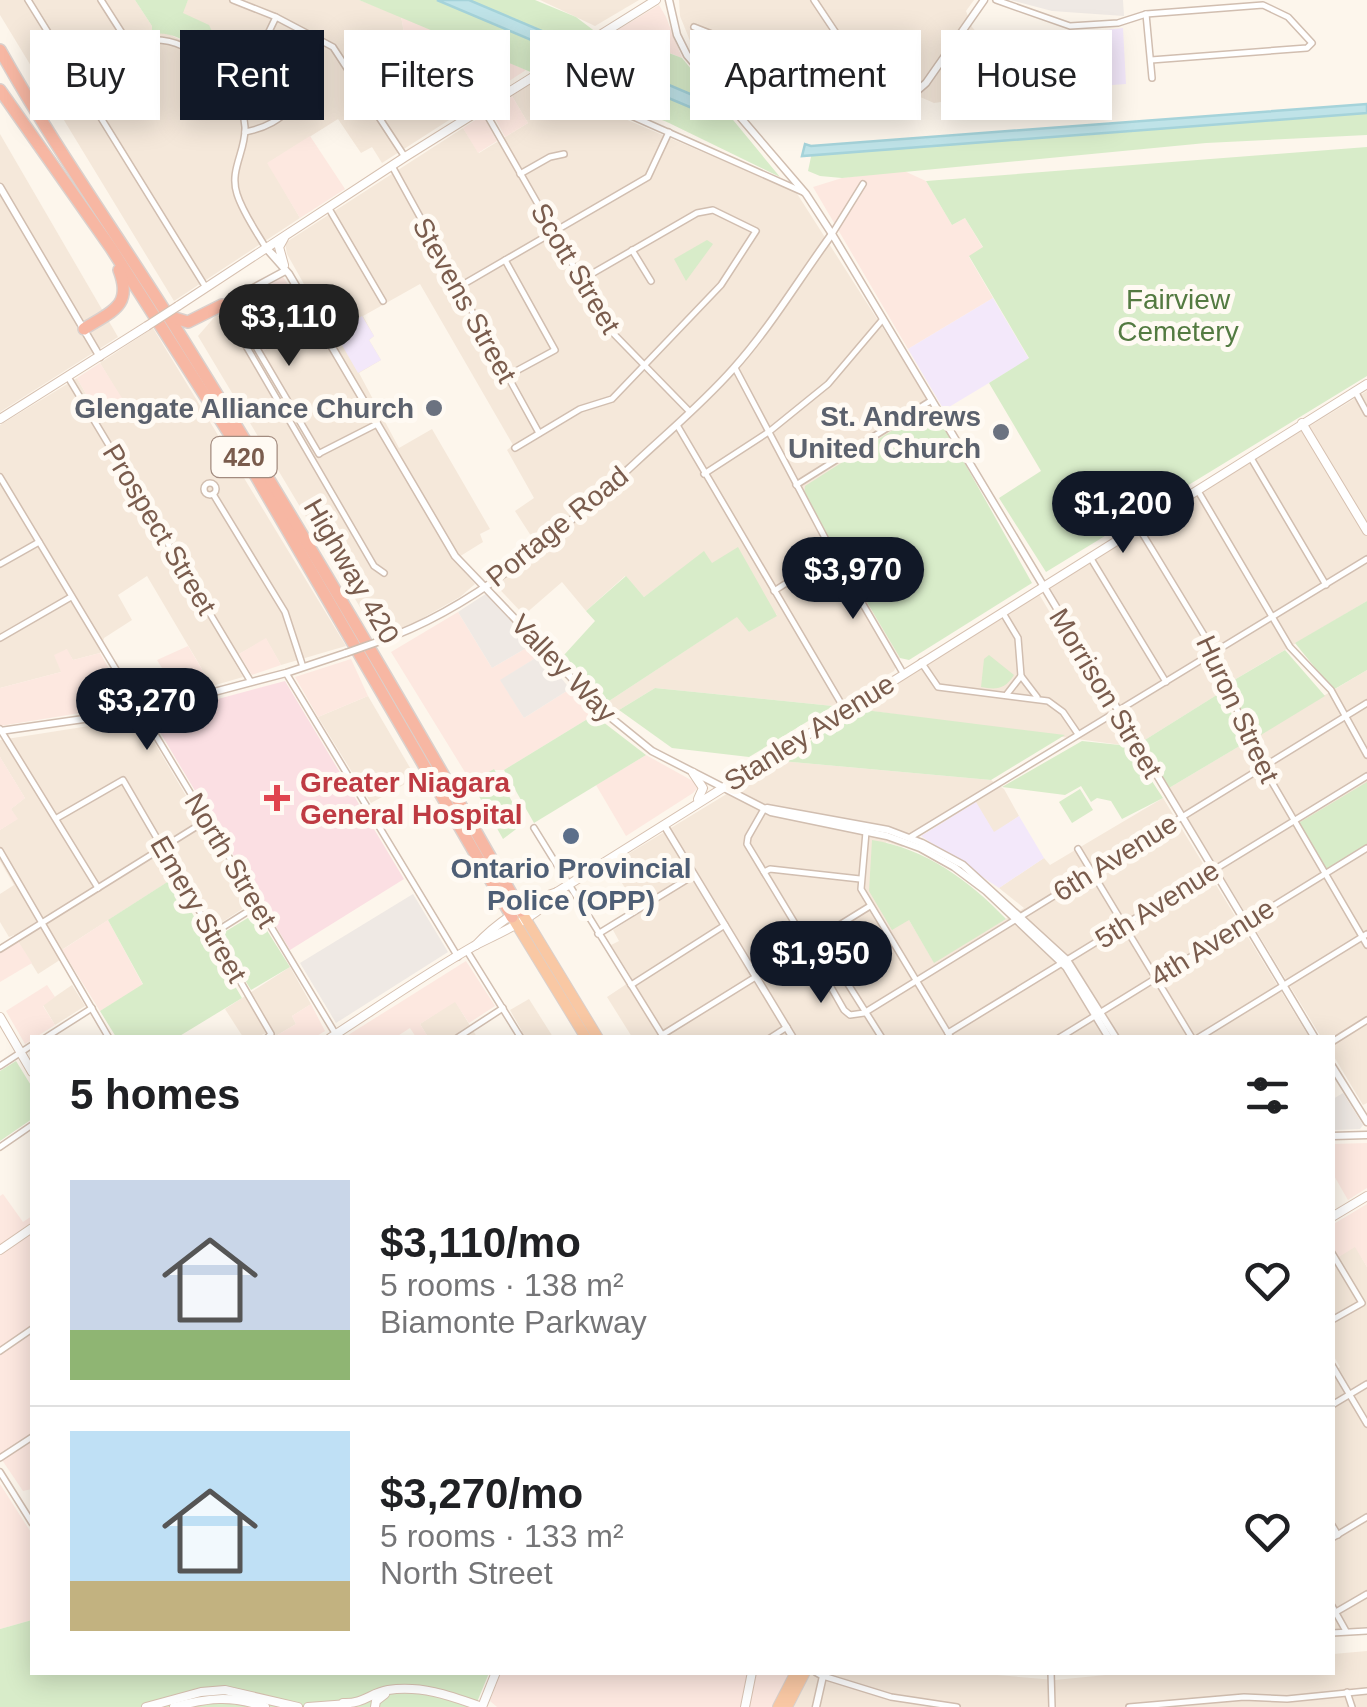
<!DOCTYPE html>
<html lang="en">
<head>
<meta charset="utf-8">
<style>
	:root { --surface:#fff; --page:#f6f6f6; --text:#202124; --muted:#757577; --line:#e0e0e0; --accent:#111827 }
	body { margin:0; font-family:Arial,sans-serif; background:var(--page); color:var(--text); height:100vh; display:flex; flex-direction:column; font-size:38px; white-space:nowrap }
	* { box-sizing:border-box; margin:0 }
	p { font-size:32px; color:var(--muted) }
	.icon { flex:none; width:55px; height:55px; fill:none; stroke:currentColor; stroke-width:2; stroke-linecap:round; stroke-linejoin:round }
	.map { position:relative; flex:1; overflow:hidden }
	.details { position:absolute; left:30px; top:1035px; width:1305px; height:640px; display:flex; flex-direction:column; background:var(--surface); border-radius:0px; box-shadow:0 5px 25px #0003 }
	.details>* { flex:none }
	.banner { position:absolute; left:30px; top:30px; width:1308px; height:90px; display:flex; gap:20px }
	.price { position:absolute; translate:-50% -85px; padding:0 22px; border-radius:35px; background:var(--accent); color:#fff; font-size:32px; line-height:65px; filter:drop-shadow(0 2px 5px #0008) }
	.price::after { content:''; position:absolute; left:50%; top:60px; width:30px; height:22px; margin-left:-15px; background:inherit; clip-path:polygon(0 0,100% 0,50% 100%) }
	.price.current { background:#222; color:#fff }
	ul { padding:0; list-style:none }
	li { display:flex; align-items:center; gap:30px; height:250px; padding:0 40px }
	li+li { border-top:2px solid var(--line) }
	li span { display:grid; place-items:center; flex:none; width:280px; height:200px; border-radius:0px; color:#555 }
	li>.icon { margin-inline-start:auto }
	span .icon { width:120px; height:120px; fill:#fffc; stroke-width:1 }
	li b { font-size:42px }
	h2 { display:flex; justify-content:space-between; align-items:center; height:120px; padding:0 40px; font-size:42px }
	.tag { padding:0 35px; border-radius:0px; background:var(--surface); box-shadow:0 5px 25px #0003; font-size:35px; line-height:90px }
	.tag.current { background:var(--accent); color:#fff }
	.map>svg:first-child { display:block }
	.residential { fill:#f5e8da }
	.commercial { fill:#fde8e0 }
	.industrial { fill:#efe9e4 }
	.education { fill:#f3e8fa }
	.medical { fill:#fbdfe3 }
	.green { fill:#d8ecc9 }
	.water { fill:#bfe3e8; stroke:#a5d3da; stroke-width:2.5 }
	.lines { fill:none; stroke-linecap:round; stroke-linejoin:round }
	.minor-casing { stroke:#d1beb0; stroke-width:8 }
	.tertiary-casing { stroke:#d1beb0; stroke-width:9 }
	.secondary-casing { stroke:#d6c0b0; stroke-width:10 }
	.trunk-casing { stroke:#dad1cd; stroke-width:12 }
	.motorway-casing { stroke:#dad1cd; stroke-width:14 }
	.minor { stroke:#fff; stroke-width:5 }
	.tertiary { stroke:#fff; stroke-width:6 }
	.secondary { stroke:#fff; stroke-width:8 }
	.trunk { stroke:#f9c8a4; stroke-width:10 }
	.motorway { stroke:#f7b7a3; stroke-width:11 }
	.tertiary-bridge-casing { stroke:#d1beb0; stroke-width:9; stroke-linecap:butt }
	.secondary-bridge-casing { stroke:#d6c0b0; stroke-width:10; stroke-linecap:butt }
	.tertiary-bridge { stroke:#fff; stroke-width:6 }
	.secondary-bridge { stroke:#fff; stroke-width:8 }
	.worship-dot { fill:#6b7280; stroke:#fffaf3; stroke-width:4 }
	.health-dot { fill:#e0444e; stroke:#fffaf3; stroke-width:4 }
	.service-dot { fill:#5c6f8a; stroke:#fffaf3; stroke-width:4 }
	.labels { text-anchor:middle; stroke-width:10; stroke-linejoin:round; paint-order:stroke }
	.shield { fill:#fffaf3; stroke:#a28b7f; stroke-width:2.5 }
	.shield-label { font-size:25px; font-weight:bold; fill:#7a5c4d }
	.street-label { font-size:28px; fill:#7a5c4d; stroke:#fffaf3 }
	.park-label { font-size:28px; fill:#537a41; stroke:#fffaf3 }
	.worship-label { font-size:28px; font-weight:bold; fill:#5b616d; stroke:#fffaf3; text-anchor:end }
	.health-label { font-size:28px; font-weight:bold; fill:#be3a42; stroke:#fffaf3; text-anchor:start }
	.service-label { font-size:28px; font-weight:bold; fill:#4e5e75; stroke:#fffaf3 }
</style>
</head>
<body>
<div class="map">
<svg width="1367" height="1707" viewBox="0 0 1367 1707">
	<rect width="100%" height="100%" fill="#fdf6ec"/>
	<g class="residential">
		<polygon points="0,0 135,0 152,26 202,50 182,13 188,0 359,0 401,16 404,33 457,115 382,163 372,147 361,153 338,119 268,163 300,218 174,301 0,15"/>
		<polygon points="540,0 639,0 595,26"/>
		<polygon points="679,0 974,0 966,11 972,27 996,55 1002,93 934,103 911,93 885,104 738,85 697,58 680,16"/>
		<polygon points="536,81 796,192 932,405 804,496 900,658 894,671 833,706 655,688 619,710 606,703 738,616 749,632 777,615 711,563 704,552 644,597 625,576 586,611 562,582 524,615 487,576 535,542 515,511 534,498 507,450 513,445 420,284 363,316 374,336 369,340 381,360 359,373 399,448 432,429 490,529 480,534 483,542 454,560 475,584 460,597 405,628 376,634 198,336 217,314 235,305 263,351 286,337 281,329 318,309 287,254 285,243 463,128 479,153 528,123 512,96"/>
		<polygon points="0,134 118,337 0,412"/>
		<polygon points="153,328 346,646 281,665 266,639 232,658 243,677 212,686 147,576 118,595 132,620 104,638 100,653 73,660 66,649 61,672 0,688 0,425 77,378 101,421 126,406 100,363"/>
		<polygon points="1367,391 1367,601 1229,683 1223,691 1140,743 1049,586"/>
		<polygon points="1039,594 1129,746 857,709"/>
		<polygon points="1367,670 1367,1103 1363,1105 1333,1055 1332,1038 1321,1037 1169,788"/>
		<polygon points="368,696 416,778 371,803 318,717"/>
		<polygon points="140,718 250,904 213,928 180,874 63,949 66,956 38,974 14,935 9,937 0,922 0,894 14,885 0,861 0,830 17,819 11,809 25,798 0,757 0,740"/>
		<polygon points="781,761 991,780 1004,789 1019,816 994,833 976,803 902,847 886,842 909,920 934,962 1024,908 999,888 1044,858 1050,865 1163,798 1309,1037 632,1037 607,997 625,985 631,977 611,945 619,941 613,930 641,912 610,865"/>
		<polygon points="290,967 311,1004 292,1016 296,1024 274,1037 273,1030 257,1037 243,1037 225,1009"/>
		<polygon points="72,985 85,1006 55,1025 43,1005"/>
		<polygon points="529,999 553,1037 511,1037 522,1031 510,1010"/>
		<polygon points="455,1001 477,1037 428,1037 420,1024"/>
		<polygon points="1355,1246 1367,1267 1367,1627 1333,1630 1332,1372 1340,1367 1333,1355 1332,1257 1335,1259"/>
		<polygon points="1367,1651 1367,1707 792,1707 811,1673 962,1672 1055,1680 1136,1672 1332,1672 1333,1654"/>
	</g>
	<g class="commercial">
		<polygon points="659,5 666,17 682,58 616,31"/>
		<polygon points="401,16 480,49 526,70 457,115 404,33"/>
		<polygon points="512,96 528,123 505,137 492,113"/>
		<polygon points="480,117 485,119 497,141 478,153 463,128"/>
		<polygon points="310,136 345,189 300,218 267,163"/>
		<polygon points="902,170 926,181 952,225 965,218 983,248 969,257 993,298 908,349 813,187 842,178"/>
		<polygon points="283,277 309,314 282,329 286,337 263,351 235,305"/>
		<polygon points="100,363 127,406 101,421 77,378"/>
		<polygon points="458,612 492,668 533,644 542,654 501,680 524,718 570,689 594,715 504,770 494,770 471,782 391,652"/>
		<polygon points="266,638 281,665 252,675 239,654"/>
		<polygon points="188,646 212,686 145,705 132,683 162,668 157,660"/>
		<polygon points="67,649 73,660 100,653 130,705 0,726 0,688 61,672 54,655"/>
		<polygon points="351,659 368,696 318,717 295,677"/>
		<polygon points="646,755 700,785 693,793 626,836 596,785"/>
		<polygon points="0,757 25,798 11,809 18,819 0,830"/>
		<polygon points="108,920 143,985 100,1011 62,950"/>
		<polygon points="18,941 32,963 0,982 0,953"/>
		<polygon points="466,961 495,1006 469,1023 455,1002 420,1024 428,1037 416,1037 410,1028 396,1037 345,1037"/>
		<polygon points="47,985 55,997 43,1006 55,1025 25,1044 6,1011"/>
		<polygon points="311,1004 325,1031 315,1037 274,1037 296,1024 292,1016"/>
		<polygon points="1367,1143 1367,1188 1348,1200 1333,1174 1333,1144"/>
		<polygon points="3,1194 23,1222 32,1216 32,1489 23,1491 0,1457 0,1196"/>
		<polygon points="1367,1204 1367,1267 1355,1247 1334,1260 1332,1225"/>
		<polygon points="0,1484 32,1534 32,1620 0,1629"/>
		<polygon points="500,1673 793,1673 772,1707 497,1707 490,1701"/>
	</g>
	<g class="industrial">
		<polygon points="1010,0 1123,0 1124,16 1052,11"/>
		<polygon points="487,593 533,644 492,668 458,612"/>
		<polygon points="542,654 570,689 524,718 500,680"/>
		<polygon points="413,894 448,952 336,1023 300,963"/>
		<polygon points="1343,1093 1363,1125 1360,1129 1333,1130 1333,1099"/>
	</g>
	<g class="education">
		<polygon points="1123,28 1126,84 1002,93 998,60 1050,59 1050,36"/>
		<polygon points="993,298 1029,359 944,410 908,349"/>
		<polygon points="362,316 374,336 369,340 381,360 358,373 335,333"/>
		<polygon points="976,802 994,832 1019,816 1044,858 999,888 921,836"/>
	</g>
	<polygon class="medical" points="285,681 404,879 290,950 151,717"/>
	<g class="green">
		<path d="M135,0H188L183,13L209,25L223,54L229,79C210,59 182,29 152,34V26Z"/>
		<polygon points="359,0 437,0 691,108 694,96 468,0 535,0 576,17 605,39 632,39 682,58 780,177 667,122 595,94 583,94"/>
		<polygon points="1367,111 1367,135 1206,143 842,178 820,176 808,171 812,152"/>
		<polygon points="1367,147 1367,376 1046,572 999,498 1041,471 989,383 1029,358 969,256 983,247 965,218 952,225 926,181"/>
		<polygon points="707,240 713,244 686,281 674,259"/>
		<polygon points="932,405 1032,583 909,660 900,658 804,496 805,486"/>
		<polygon points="738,547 777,616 749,632 737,617 606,703 564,655 595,621 586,611 626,576 644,597 704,551 712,563"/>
		<polygon points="1367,601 1367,670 1333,690 1295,643"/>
		<polygon points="1285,650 1325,696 1251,741 1229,683"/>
		<path d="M989,655L1014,675C1005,689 997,690 981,687L984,659Z"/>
		<polygon points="655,688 833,706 749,757 672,748 619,710"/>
		<polygon points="1223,691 1243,744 1169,788 1140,743"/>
		<polygon points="857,709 1065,735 991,780 781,761"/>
		<polygon points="594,715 646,755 534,823 504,770"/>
		<polygon points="1082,741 1129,746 1163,798 1122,819 1111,801 1097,798 1091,802 1081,786 1065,795 1002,787"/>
		<polygon points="494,769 524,823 503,839 471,782"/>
		<polygon points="1367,782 1367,844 1325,870 1297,824"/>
		<polygon points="1080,789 1093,810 1072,823 1059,802"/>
		<path d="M872,840C925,848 970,881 1006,919L934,963L909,920L892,930L869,891Z"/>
		<polygon points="172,879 242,998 178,1037 116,1037 100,1011 143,984 108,920"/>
		<polygon points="256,913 290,967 251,990 218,936"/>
		<polygon points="16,1061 32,1087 32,1119 0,1141 0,1071"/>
		<polygon points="32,1620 32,1672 489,1673 475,1707 0,1707 0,1629"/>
	</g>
	<g class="water">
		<polygon points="437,0 469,0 695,96 692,108"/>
		<polygon points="1367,104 1367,113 802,156 805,144 811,146"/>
	</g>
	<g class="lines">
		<g class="minor-casing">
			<g id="minor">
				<polyline points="28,0 205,286"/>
				<polyline points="101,0 131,47"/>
				<polyline points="233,0 276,17 333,47 405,157"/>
				<polyline points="814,0 854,60 908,100"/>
				<polyline points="996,0 1070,26 1118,23 1146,14 1263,5 1288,17 1312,43 1307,48 1151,60"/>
				<polyline points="1146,14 1152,78"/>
				<polyline points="694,27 727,40 854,60"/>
				<polyline points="255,52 263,44 276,17"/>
				<polyline points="826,56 837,37"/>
				<polyline points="539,75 803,192"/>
				<path d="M77,79C98,67 127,41 151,40C194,37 242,85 245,127C246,151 229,170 237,194C243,213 256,231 266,248"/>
				<polyline points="372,106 395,91 401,83"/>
				<polyline points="483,108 610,330 690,412"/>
				<path d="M245,132C266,128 280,120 295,104"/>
				<polyline points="392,166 539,433"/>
				<polyline points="520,174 550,157 564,154"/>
				<polyline points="328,207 383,301"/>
				<polyline points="832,234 863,184"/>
				<polyline points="632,250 651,281"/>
				<polyline points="505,260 555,350 507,376"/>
				<polyline points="457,288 648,177 669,132"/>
				<polyline points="229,301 319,454"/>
				<polyline points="224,308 374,566 384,573"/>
				<polyline points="735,368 833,553 903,673"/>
				<polyline points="68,377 251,682"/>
				<polyline points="1355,391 1367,413"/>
				<polyline points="677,425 845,710"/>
				<polyline points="515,448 580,409 612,399 721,285 756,231 713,210 697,213 581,280"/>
				<polyline points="320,453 377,424"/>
				<polyline points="1251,458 1326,585"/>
				<polyline points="704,474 770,431 828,384 883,319"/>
				<polyline points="0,477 338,1038"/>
				<circle cx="210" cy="489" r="6"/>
				<polyline points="796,485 932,400"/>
				<polyline points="1198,491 1290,647 1331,690 1367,755"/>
				<polyline points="213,494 285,612 303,667"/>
				<polyline points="1139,528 1215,653 1252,748 1367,945"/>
				<polyline points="1090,557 1166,682"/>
				<polyline points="0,564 39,542"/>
				<polyline points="774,591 833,553"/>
				<polyline points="1003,613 1018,638 1021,676 1037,697"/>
				<polyline points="0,638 71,597"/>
				<polyline points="921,662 938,687 1048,701 1063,712 1078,734"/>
				<polyline points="286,673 458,957"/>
				<polyline points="1007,694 1021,676"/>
				<polyline points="0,729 98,888"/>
				<polyline points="764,809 748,837 747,844 808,945"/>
				<polyline points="57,818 123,780 271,1034 267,1038"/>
				<polyline points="534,828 664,1038"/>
				<polyline points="866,832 861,889 951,1038"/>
				<polyline points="909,838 1367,559"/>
				<polyline points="1078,849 1192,1038"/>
				<polyline points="0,851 109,1038"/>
				<polyline points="764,872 770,869 860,879"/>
				<polyline points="212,934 258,905"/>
				<polyline points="598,934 694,875"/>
				<polyline points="819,938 882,1038"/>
				<polyline points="0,949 207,820"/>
				<polyline points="467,951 521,1038"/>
				<polyline points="837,970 828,982 844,1010 850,1015 864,1013 1367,703"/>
				<polyline points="631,985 725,925"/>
				<polyline points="948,1033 1367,776"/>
				<polyline points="662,1035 870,906"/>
				<polyline points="45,1038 92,1008"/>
				<polyline points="457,1038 503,1008"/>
				<polyline points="770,1038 787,1027"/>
				<polyline points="1059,1038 1367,848"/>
				<polyline points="1198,1038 1367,934"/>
				<polyline points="1332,1042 1367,1020"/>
				<polyline points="0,1066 32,1045"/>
				<polyline points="0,1147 32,1125"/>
				<polyline points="1332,1253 1362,1303 1332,1320"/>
				<polyline points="0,1351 32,1329"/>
				<polyline points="1332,1365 1367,1424"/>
				<polyline points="1332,1405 1367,1384"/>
				<polyline points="0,1458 32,1437"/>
				<polyline points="0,1472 32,1523"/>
				<polyline points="1332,1525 1338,1535"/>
				<polyline points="1332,1538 1367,1517"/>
				<polyline points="1332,1606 1346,1631"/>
				<polyline points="1336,1612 1367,1594"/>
				<polyline points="1332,1633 1367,1631"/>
				<polyline points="1051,1672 1052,1707"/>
				<polyline points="823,1676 891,1697 957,1707"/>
				<polyline points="1347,1692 1352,1707"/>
				<polyline points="1129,1707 1244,1697 1287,1699 1367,1691"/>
			</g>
		</g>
		<g class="tertiary-casing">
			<g id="tertiary">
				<polyline points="669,0 677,35 687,55 806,194 832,234 1315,1038"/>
				<polyline points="738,115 761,96 770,92 882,109 902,104 926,83 984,0"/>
				<polyline points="0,187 100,357"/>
				<polyline points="266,248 289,274 455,556 604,712 652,751 771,812 887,836 920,848 954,867 986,891 1066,967 1109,1038"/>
				<polyline points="266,248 284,265"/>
				<polyline points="222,305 285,271"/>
				<path d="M380,641C478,607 558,533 634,464C667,433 703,403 733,369C770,328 799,279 832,234"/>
				<polyline points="0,731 146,710 286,673 346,653"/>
				<polyline points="767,808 888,830 922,843 963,865 1067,960 1116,1038"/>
				<polyline points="664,825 793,1038"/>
				<polyline points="1332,1066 1367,1122"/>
				<polyline points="1332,1136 1367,1135"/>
				<polyline points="816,1672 823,1676 816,1707"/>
			</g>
		</g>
		<g class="secondary-casing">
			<g id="secondary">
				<polyline points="284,238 279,247 284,265"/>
				<polyline points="178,306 405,157 656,0"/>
				<polyline points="0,419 147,326"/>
				<polyline points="1302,423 1367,531"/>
				<polyline points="693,773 703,788 698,799"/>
				<path d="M476,945C495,924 530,900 557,892L1367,384"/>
				<polyline points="0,1017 32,1072"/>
				<path d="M330,1038C378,1007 425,974 474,946C503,931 537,918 557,892"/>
				<polyline points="1332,1217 1367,1196"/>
				<polyline points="0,1250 32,1228"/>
				<path d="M343,1703C364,1704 370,1693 388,1690C422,1685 451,1696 482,1707"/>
				<polyline points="146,1707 201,1692 225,1690 298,1707"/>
				<path d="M174,1707C207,1698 232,1695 265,1707"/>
				<polyline points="308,1707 348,1704"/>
				<polyline points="375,1707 376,1701 385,1694"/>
				<polyline points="482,1707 496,1672"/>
				<polyline points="745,1707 752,1672"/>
			</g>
		</g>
		<g class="trunk-casing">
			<g id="trunk">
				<polyline points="521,911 598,1038"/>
				<polyline points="512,917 586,1038"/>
				<polyline points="778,1707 796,1672"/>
				<polyline points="787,1707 805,1672"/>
			</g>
		</g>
		<g class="motorway-casing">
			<g id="motorway">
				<path d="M0,50C55,149 122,241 182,338C299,526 412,718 521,911"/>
				<polyline points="0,90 111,248 253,471 512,917"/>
				<polyline points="168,316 188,322 222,305"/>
				<path d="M84,329C112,311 133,306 119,270"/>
			</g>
		</g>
		<use href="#minor" class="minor"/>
		<use href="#tertiary" class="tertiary"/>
		<use href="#secondary" class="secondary"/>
		<use href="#trunk" class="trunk"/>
		<use href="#motorway" class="motorway"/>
		<g class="tertiary-bridge-casing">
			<polyline id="tertiary-bridge" points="346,653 380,641"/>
		</g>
		<g class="secondary-bridge-casing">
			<polyline id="secondary-bridge" points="147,326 178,306"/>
		</g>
		<use href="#tertiary-bridge" class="tertiary-bridge"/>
		<use href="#secondary-bridge" class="secondary-bridge"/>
	</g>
	<g class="worship-dot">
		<circle cx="434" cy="408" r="10"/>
		<circle cx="1001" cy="432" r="10"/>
	</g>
	<path class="health-dot" d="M272 783h10v10h10v10h-10v10h-10v-10h-10v-10h10z"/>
	<circle class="service-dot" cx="571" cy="836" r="10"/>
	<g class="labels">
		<rect class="shield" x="211.5" y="437" width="65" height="40" rx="8"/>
		<g class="shield-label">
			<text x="244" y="466">420</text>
		</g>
		<g class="street-label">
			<text transform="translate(576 268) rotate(59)" y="10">Scott Street</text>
			<text transform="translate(465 300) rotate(61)" y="10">Stevens Street</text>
			<text transform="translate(557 526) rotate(-39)" y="10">Portage Road</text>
			<text transform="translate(160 529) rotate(59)" y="10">Prospect Street</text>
			<text transform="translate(352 571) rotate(60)" y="10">Highway 420</text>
			<text transform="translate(564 668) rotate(46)" y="10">Valley Way</text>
			<text transform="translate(1106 693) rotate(59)" y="10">Morrison Street</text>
			<text transform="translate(1238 709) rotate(65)" y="10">Huron Street</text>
			<text transform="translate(809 732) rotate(-32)" y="10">Stanley Avenue</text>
			<text transform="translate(1115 857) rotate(-32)" y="10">6th Avenue</text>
			<text transform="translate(231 860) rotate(59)" y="10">North Street</text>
			<text transform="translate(1157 904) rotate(-32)" y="10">5th Avenue</text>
			<text transform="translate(199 909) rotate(60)" y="10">Emery Street</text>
			<text transform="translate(1212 942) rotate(-32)" y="10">4th Avenue</text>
		</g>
		<g class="park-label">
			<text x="1178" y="309">Fairview<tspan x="1178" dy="32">Cemetery</tspan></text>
		</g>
		<g class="worship-label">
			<text x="414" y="418">Glengate Alliance Church</text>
			<text x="981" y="426">St. Andrews<tspan x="981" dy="32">United Church</tspan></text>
		</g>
		<g class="health-label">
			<text x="300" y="792">Greater Niagara<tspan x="300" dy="32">General Hospital</tspan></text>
		</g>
		<g class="service-label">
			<text x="571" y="878">Ontario Provincial<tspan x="571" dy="32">Police (OPP)</tspan></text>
		</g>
	</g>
</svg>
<b class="price current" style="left:289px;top:369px">$3,110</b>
<b class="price" style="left:1123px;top:556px">$1,200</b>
<b class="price" style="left:853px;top:622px">$3,970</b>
<b class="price" style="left:147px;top:753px">$3,270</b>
<b class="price" style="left:821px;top:1006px">$1,950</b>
<div class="banner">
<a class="tag">Buy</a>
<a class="tag current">Rent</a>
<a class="tag">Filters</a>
<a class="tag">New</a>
<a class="tag">Apartment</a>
<a class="tag">House</a>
</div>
<section class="details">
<h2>5 homes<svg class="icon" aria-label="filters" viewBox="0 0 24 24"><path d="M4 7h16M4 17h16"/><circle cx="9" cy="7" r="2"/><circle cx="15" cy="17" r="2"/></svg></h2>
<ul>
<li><span style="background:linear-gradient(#c9d6e8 75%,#8fb573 0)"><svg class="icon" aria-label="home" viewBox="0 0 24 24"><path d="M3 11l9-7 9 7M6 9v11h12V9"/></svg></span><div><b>$3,110/mo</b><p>5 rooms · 138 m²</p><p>Biamonte Parkway</p></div><svg class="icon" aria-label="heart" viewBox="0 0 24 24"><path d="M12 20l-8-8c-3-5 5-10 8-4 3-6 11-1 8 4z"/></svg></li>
<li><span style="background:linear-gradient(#bfe0f5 75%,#c2b280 0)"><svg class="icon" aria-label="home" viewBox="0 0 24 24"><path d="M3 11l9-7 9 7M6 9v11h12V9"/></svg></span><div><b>$3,270/mo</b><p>5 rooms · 133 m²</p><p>North Street</p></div><svg class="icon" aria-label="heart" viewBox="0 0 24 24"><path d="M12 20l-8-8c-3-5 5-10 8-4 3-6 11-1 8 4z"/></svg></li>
</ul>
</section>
</div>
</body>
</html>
